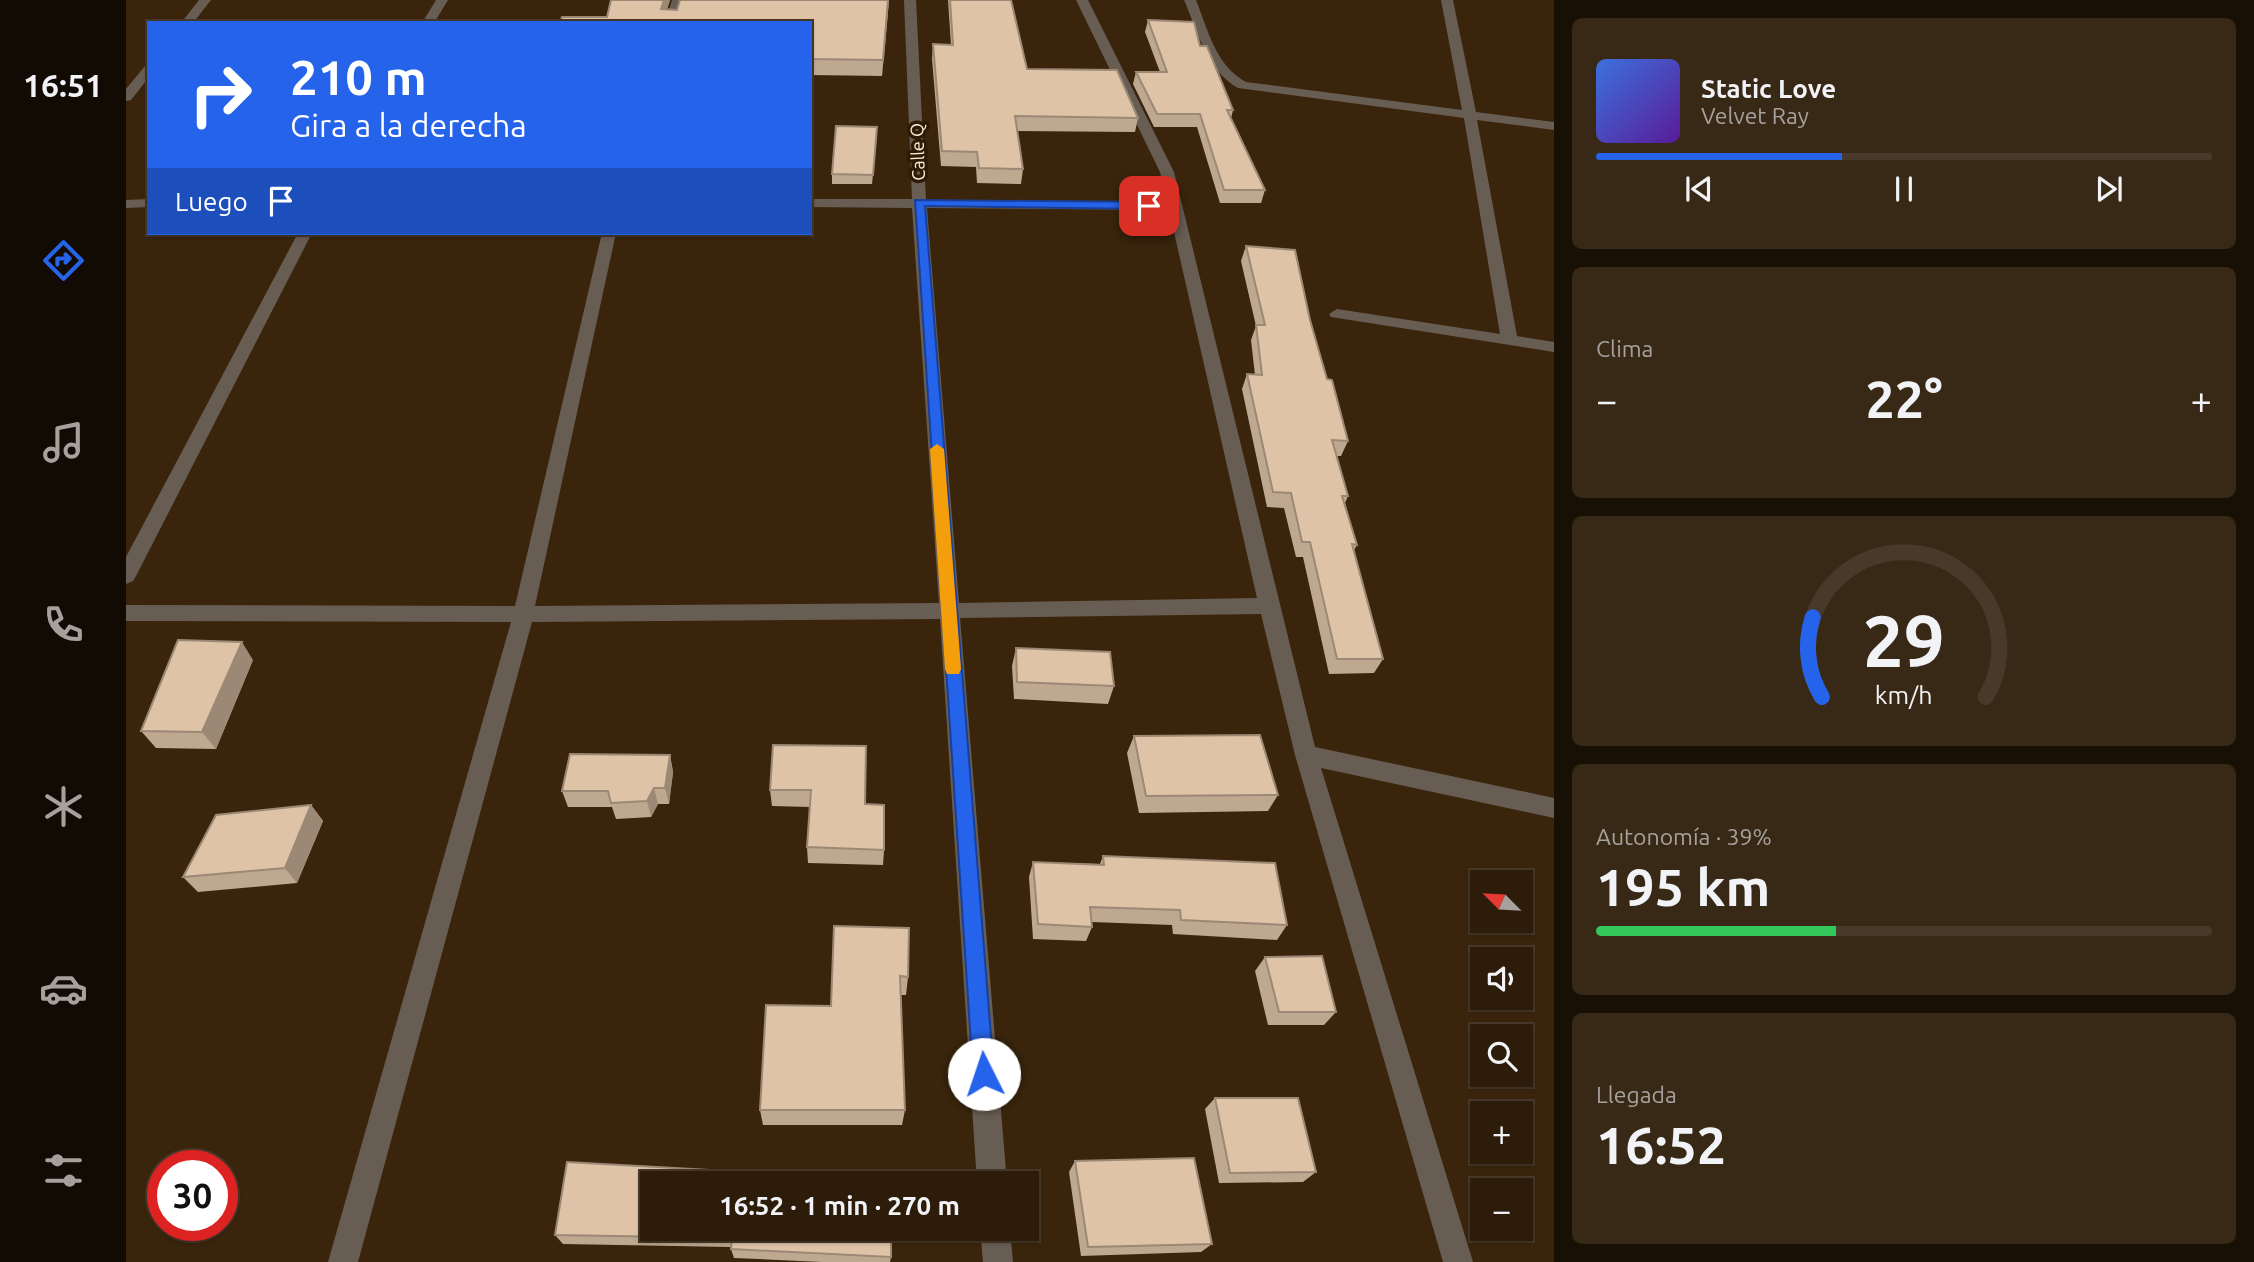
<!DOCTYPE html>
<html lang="es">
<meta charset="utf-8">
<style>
body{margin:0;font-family:Ubuntu,sans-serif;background:#382917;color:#f1f3f6;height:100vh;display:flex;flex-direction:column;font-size:26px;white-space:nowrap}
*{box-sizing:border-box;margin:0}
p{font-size:23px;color:#a6a19c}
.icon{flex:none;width:38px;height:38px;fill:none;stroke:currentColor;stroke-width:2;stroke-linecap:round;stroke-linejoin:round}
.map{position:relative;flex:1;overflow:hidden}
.panel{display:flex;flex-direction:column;gap:18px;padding:18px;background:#180f05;width:700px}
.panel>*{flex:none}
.top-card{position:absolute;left:21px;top:21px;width:665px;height:214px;border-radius:0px;box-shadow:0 2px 5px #0004,0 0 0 2px #483a2a;background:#2563eb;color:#fff;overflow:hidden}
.needle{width:46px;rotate:294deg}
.controls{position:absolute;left:1344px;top:870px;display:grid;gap:14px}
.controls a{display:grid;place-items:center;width:63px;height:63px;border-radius:0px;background:#2c1c09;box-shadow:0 2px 5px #0004,0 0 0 2px #483a2a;font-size:35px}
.speed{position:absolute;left:21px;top:1150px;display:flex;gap:14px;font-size:35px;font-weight:700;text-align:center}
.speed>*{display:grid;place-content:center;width:91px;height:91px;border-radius:50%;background:#2c1c09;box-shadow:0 2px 5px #0004,0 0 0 2px #483a2a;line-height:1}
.speed .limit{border:10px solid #d22;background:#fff;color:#111}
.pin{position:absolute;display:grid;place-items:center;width:60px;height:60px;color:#fff;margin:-30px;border-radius:14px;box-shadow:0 4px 10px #0006}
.me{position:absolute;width:77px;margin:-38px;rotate:356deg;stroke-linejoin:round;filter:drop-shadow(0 0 5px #0008)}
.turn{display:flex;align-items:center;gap:24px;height:147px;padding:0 28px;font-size:32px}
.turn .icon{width:91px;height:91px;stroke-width:2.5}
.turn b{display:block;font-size:49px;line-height:60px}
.then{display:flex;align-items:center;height:66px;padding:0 28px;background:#0003;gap:14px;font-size:26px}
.big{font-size:52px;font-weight:700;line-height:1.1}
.panel .tile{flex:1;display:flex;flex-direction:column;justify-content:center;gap:10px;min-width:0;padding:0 24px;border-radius:10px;background:#382917}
.panel .dial{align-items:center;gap:0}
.dial svg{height:182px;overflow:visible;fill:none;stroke:#483a2a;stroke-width:7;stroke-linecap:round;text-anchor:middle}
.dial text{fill:#f1f3f6;stroke:none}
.song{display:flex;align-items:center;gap:21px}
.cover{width:84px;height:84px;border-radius:10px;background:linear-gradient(135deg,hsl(220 70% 55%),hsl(270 70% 35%))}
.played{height:7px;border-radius:4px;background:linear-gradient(90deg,#2563eb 40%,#483a2a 40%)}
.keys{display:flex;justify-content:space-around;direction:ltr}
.heat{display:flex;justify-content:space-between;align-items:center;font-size:38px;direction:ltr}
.charge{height:10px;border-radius:5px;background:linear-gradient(90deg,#34c759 39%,#483a2a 0)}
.trip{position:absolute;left:514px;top:1171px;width:399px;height:70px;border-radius:0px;background:#2c1c09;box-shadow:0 2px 5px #0004,0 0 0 2px #483a2a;font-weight:700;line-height:70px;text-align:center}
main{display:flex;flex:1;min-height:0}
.dock{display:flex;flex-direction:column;width:126px;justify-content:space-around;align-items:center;background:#120b04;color:#a6a19c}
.dock .icon{width:49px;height:49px}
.dock .on{color:#2563eb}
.dock b{font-size:32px;color:#f1f3f6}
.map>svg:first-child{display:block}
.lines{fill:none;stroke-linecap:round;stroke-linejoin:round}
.minor{fill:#685d53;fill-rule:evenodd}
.wall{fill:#bfa890}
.shaded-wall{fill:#9b8875}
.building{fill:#dec3a7;stroke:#9b8875;stroke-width:2}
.route{fill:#2563eb;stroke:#184099;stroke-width:2}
.slow{fill:#f59e0b}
.labels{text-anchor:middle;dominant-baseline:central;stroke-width:7;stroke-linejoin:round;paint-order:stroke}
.street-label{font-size:18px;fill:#fceee0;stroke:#2f1b03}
</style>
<main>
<nav class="dock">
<b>16:51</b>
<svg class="icon on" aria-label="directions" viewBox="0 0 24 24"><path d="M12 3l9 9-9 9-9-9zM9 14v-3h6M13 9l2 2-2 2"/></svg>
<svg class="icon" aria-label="music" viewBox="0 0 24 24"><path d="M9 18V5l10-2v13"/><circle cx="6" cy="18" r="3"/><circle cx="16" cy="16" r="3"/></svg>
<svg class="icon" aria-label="phone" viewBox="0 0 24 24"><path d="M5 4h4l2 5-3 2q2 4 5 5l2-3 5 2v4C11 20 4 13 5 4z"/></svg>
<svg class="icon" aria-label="climate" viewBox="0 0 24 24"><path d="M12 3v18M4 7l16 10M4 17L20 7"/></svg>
<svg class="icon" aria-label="car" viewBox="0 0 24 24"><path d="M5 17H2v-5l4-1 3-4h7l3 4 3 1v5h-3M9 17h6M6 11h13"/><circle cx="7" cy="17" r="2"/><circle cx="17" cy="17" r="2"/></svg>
<svg class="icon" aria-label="filters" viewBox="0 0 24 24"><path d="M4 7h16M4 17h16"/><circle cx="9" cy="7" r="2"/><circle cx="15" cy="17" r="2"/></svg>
</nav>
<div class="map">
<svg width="1428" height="1262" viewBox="0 0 1428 1262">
<rect width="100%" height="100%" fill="#3a250c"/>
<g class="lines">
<path class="minor" d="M73,0H85L67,23H55Z
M310,0H322L308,23H296Z
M546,0H558L551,23H539Z
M778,0H790L800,200L1041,202L1034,172L950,0H962L1048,172L1189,747L1428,798V818L1195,768L1347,1262H1317L1169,755L1135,614L834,618L881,1183H851L814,619L406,622L232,1262H202L385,622L0,621V605L389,606L476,233H490L409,606L813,603L786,208L684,207V199H786ZM801,208L1043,210L1131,598L833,603Z
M1058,0H1070C1082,30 1090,66 1120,82L1336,110L1315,0H1327L1350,112L1428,122V130L1351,120L1391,336L1428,342V352L1205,317L1203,314L1211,309L1374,334L1338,118L1112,88C1080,70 1072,32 1058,0Z
M23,65V77L5,100L0,101V89L19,66Z
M23,199V207L0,208V200Z
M172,233H186L10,576L7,581L0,584V557Z
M854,1228H884L887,1262H857Z"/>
</g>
<path class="wall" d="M485,0H544L541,9L551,10L554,0H763L756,76L684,75V23L481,17Z
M822,0H885L901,69L1012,118L1009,132L891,131L897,169L895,184L851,183L850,167L815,166L806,59L807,44L825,45Z
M1022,20L1074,46L1107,110L1105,118L1139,190L1135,203H1094L1071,127H1028L1007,84L1010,72H1034L1019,32Z
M751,136L746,184H706V174Z
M1120,246L1184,320L1201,379L1222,441L1215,456H1211L1222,496L1219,503L1231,545L1228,550L1257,659L1248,673L1203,674L1177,557H1170L1158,508L1141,507L1116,389L1121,374L1129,375L1125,340L1130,326L1115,261Z
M890,648L988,686L982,704L888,699L886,666Z
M127,660L90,749L30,748L15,731Z
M1008,736L1152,795L1142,811L1013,813L1001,753Z
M647,745L739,804L758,850L757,865L682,863L681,847L684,807L646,806L644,790Z
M544,755L547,772L543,804H532L525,817L490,819L486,807H442L436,791Z
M185,805L197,821L171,883L72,892L57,877Z
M977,856L1161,925L1151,940L1047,934L1046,925L966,922V927L960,941L907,939L903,877L907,862L974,864Z
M708,926L782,977L780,995H775L779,1110L776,1125H637L634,1110L705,1006Z
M1139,957L1210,1012L1198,1025H1142L1129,971Z
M1089,1098L1190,1172L1177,1182L1093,1183L1079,1109Z
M949,1161L1086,1244L1075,1252L955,1256L943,1172Z
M441,1162L765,1257L764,1262H696L608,1258L605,1249V1247L437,1244L429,1235Z"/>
<path class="shaded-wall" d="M538,0H544L537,23L535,9Z
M762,0H763L756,76L757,60Z
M116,642L127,660L90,749L76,732Z
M544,755L547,772L543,804L539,788Z
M528,788L532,804L525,817L521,801Z
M185,805L197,821L171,883L159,868Z"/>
<path class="building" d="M485,0H538L535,9L551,10L554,0H762L757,60L684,59V23H434L436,17H481Z
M824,0H885L901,69L991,70L1012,118L889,116L897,169L853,168L851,152L816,151L807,44L827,45Z
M1022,20L1068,22L1074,46H1081L1107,110H1101L1139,190H1098L1074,114H1031L1010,72H1041Z
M710,126L751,127L747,175L706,174Z
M1120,246L1169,250L1184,320L1201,379L1206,380L1222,441L1206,440L1222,496H1216L1231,545L1226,544L1257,659H1211L1184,542H1176L1165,493L1147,492L1121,374L1136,375L1130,325H1139Z
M52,640L116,642L76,732L15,731Z
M890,648L984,652L988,686L891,682Z
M1134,735L1152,795L1020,796L1008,736Z
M647,745L740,746L739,804L758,805V850L681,847L685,790H644Z
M444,754L544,755L539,788H528L521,801L485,803L482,791H436Z
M185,805L159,868L57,877L90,815Z
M977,856L1149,863L1161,925L1055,920L1054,910L964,907L966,927L912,924L907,862L978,865Z
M708,926L783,928L782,977L774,976L779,1110H634L640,1005L705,1006Z
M1196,956L1210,1012H1153L1139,957Z
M1089,1098H1172L1190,1172L1104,1173Z
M1068,1158L1086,1244L962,1247L949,1161Z
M441,1162L764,1180V1183H527V1228H765V1257L605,1249L606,1238L429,1235Z"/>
<path class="route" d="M789,200L1023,202L1028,206L1023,209L799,206L868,1074L865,1082L858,1085L850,1082L847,1074Z"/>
<path class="slow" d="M811,444L818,449L835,669L833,674H821L819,669L804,449Z"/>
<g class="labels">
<g class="street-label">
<text transform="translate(791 152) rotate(-92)">Calle Q</text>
</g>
</g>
</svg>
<div class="controls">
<a><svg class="needle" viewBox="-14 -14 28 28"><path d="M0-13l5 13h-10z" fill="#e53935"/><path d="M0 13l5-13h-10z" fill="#a6a19c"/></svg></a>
<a><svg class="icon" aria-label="sound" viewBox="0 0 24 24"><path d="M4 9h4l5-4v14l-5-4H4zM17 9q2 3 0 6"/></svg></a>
<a><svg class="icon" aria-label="search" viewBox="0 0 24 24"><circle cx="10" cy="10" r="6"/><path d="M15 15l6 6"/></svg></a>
<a>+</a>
<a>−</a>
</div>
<div class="speed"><div class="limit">30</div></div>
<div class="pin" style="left:1023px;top:206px;background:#d93025"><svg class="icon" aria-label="arrive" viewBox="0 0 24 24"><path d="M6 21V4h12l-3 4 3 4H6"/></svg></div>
<svg class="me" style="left:858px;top:1074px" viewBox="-20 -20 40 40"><circle r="19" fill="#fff"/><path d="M0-13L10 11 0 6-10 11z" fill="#2563eb"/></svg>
<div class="trip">16:52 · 1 min · 270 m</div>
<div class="top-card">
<div class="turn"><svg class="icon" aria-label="right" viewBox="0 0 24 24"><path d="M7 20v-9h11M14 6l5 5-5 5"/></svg><div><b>210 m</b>Gira a la derecha</div></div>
<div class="then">Luego<svg class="icon" aria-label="arrive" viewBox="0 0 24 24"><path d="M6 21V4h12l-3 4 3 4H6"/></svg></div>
</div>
</div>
<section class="panel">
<div class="tile">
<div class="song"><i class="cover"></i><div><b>Static Love</b><p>Velvet Ray</p></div></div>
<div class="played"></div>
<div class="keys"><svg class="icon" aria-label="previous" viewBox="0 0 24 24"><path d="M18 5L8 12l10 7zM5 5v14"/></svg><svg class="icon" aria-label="pause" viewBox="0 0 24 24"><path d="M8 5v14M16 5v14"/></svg><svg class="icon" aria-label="next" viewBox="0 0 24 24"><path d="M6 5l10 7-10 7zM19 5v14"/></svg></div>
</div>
<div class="tile"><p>Clima</p>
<div class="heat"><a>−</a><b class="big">22°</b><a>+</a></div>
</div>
<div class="tile dial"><svg viewBox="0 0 100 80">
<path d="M14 69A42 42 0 1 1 86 69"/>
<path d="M14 69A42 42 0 0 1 10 34" stroke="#2563eb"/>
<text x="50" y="56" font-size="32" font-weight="700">29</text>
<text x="50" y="72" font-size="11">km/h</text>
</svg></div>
<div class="tile"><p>Autonomía · 39%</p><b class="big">195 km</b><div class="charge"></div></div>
<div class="tile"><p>Llegada</p><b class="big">16:52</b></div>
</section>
</main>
